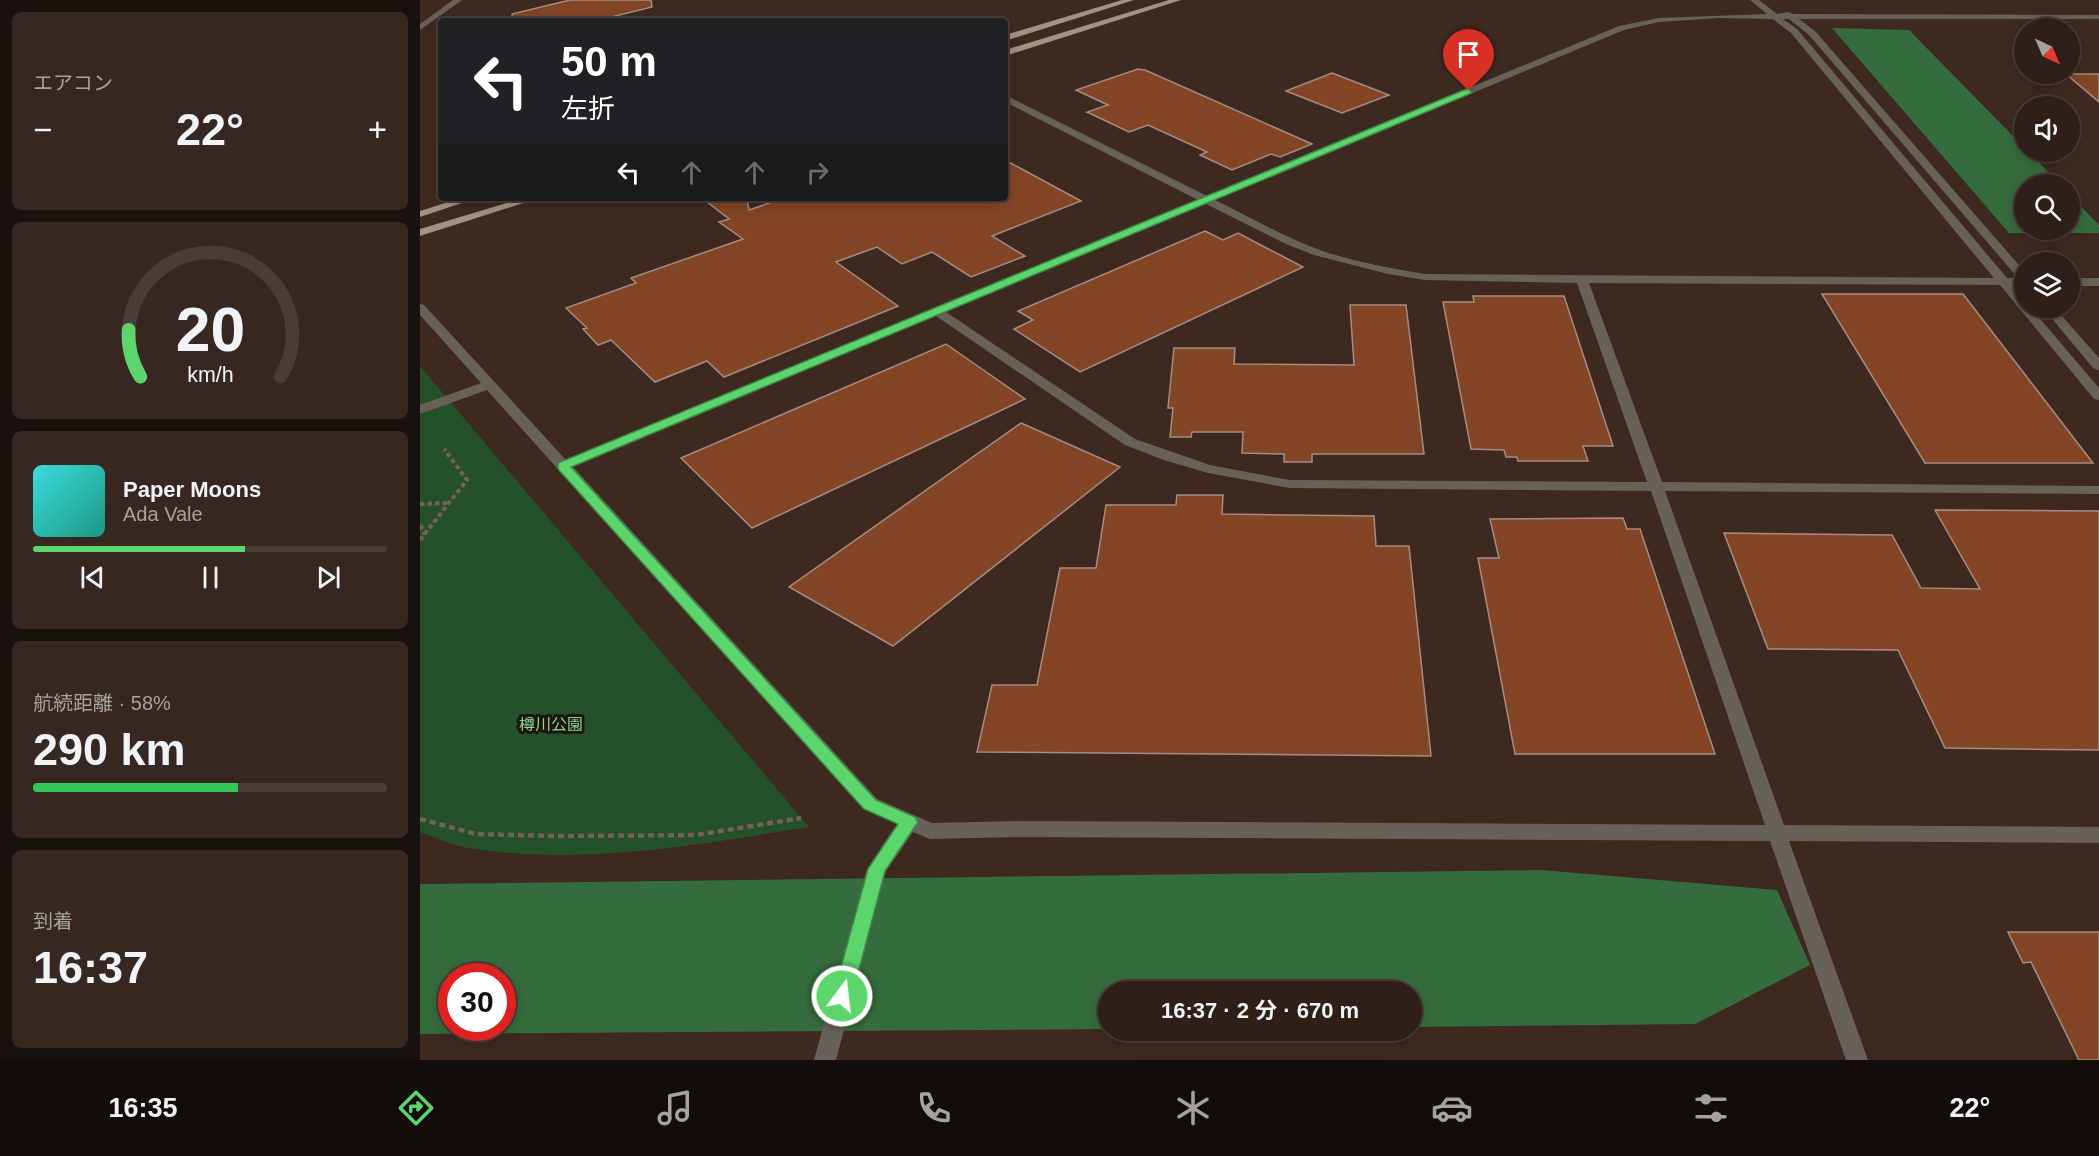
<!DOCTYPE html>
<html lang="ja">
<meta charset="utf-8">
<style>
body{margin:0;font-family:Helvetica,"Noto Sans JP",sans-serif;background:#362721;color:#f1f3f6;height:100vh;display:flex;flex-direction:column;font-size:22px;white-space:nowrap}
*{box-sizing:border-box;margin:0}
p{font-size:20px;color:#a7a2a2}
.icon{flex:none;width:33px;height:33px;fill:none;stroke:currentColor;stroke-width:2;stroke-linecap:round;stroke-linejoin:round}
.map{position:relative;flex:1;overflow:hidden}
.side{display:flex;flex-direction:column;gap:12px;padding:12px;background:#19110d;width:420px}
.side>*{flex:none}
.hud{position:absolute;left:18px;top:18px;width:570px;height:183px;border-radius:6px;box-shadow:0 3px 15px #0003,0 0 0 2px #493d37;background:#202124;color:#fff;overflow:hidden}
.needle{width:39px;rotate:136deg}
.controls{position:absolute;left:1594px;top:18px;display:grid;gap:12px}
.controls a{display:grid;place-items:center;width:66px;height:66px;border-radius:50%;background:#2e1f18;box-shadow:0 3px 15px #0003,0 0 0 2px #493d37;font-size:30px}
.speed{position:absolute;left:18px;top:963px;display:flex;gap:12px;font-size:30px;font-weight:700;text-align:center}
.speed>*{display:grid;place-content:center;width:78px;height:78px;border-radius:50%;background:#2e1f18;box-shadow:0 3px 15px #0003,0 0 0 2px #493d37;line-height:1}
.speed .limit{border:9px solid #d22;background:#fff;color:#111}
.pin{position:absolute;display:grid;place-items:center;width:51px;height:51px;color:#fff;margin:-62px -26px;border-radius:50% 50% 50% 0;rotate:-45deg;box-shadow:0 0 6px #0007}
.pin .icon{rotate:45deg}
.me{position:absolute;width:66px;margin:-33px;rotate:15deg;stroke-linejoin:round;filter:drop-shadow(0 0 4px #0008)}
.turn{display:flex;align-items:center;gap:21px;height:126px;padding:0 24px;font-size:27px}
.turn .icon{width:78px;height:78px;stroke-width:2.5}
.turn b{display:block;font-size:42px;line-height:51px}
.lanes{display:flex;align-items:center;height:57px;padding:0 24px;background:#0003;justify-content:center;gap:30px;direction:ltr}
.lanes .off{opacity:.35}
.big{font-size:45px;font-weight:700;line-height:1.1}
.side .tile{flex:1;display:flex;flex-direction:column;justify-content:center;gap:9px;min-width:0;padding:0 21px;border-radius:9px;background:#362721}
.side .dial{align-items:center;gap:0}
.dial svg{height:156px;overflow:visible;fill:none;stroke:#493d37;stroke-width:7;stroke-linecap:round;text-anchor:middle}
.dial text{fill:#f1f3f6;stroke:none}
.song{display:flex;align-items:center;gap:18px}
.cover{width:72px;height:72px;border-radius:9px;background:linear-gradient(135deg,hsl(180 70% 55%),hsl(170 70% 35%))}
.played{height:6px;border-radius:3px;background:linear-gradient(90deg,#5dd56d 60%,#493d37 60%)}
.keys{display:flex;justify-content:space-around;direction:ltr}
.heat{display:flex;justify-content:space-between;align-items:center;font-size:33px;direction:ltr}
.charge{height:9px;border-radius:4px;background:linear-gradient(90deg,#34c759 58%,#493d37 0)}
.trip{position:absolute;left:678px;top:981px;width:324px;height:60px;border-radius:30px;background:#2e1f18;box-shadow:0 3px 15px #0003,0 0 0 2px #493d37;font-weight:700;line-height:60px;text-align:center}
.tab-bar{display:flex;height:96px;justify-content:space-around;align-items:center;background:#120c0a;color:#a7a2a2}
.tab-bar .icon{width:42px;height:42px}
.tab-bar .active{color:#5dd56d}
.tab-bar b{font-size:27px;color:#f1f3f6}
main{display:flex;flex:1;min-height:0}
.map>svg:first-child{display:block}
.green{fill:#24502a}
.forest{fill:#356c3d;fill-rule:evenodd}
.building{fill:#834526;stroke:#a58d83;stroke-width:1.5}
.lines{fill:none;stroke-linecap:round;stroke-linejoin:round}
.path-far1{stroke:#736159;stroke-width:4;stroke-dasharray:4.5 3;stroke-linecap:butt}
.path{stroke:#736159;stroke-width:4.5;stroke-dasharray:6 4;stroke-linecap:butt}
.minor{fill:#686159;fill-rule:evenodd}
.major{fill:#a09383;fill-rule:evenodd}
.route{fill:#5dd56d;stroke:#3c8a47;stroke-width:1.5}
.labels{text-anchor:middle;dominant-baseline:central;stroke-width:6;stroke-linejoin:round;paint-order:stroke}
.park-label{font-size:16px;fill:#88d791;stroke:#1d1410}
</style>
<main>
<section class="side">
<div class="tile"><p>エアコン</p>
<div class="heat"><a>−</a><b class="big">22°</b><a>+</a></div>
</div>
<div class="tile dial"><svg viewBox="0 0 100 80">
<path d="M14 69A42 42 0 1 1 86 69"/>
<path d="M14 69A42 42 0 0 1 8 45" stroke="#5dd56d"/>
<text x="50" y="56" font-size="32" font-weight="700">20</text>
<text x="50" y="72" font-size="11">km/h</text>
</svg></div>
<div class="tile">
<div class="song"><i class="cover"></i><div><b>Paper Moons</b><p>Ada Vale</p></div></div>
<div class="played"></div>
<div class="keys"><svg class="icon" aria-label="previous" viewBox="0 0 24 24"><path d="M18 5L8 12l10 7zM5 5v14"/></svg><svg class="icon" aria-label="pause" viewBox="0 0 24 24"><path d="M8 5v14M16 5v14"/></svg><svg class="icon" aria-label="next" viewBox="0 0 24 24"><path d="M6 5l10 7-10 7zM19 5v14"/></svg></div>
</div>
<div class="tile"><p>航続距離 · 58%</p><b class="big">290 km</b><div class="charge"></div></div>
<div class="tile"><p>到着</p><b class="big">16:37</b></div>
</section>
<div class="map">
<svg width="1679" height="1060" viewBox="0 0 1679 1060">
<rect width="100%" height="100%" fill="#3d2920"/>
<path class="green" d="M0,366L389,827C275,845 159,867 43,847C29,844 14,837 0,832Z"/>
<path class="forest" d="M1412,28L1489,30L1640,184H1605V230H1650V195L1679,225V233H1589Z
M1121,870L1357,890L1390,965L1275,1024L992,1027V992H688V1029L0,1034V884ZM32,976H82V1028H32Z"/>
<path class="building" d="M150,0H231L232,7L175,21H93L92,14Z
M718,69L725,70L892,144L860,157L851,154L812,170L780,155L787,152L728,125L709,132L667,112L688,105L656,90Z
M912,73L969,95L922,113L866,91Z
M1646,74H1679V102Z
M585,160L661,201L572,236L605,256L551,277L512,252L482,264L457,247L416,262L478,306L304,377L287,361L235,382L191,340L178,345L163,329L167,328L146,308L216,283L211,278L323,239L299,222L309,219L282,198H327L329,210L364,198H585Z
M785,231L803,240L818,233L883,267L660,372L594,329L613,320L598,311Z
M1402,294H1543L1673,463H1505Z
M1053,296H1144L1193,446H1163L1168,461H1098L1097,457H1086L1084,450L1051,449L1023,302H1054Z
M930,305H986L1004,454H892V462H864V454L822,453L823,432H772L771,437H750L753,408H748L754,348H815L814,364L934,365Z
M526,344L605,399L332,528L261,458Z
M601,423L700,467L473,646L369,587Z
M757,495H803L802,514L954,516L956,546H989L1011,756L557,752L572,685H617L640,568H676L686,505H756Z
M1515,510L1679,511V750L1525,748L1478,650L1348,649L1304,533L1472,535L1501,588L1560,589Z
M1203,518L1207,529H1220L1295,754H1095L1058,558H1079L1070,519Z
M1588,932H1679V1060H1659L1611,962L1603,963Z"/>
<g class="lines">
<path class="path-far1" d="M0,504L28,503
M0,525L5,534
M0,540L47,480L24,449"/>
<path class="path" d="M0,819L56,834L139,836L276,835L381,818"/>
<path class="minor" d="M33,0H42L0,30V24Z
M1330,0H1339L1357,14L1368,12L1373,14L1679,15V19H1379L1395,31L1605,272V286L1593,285L1605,300V308H1611L1679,388V400L1674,399L1580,285L1169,283L1242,482L1679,486V494L1245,491L1364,825L1679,827V843L1369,841L1448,1060H1426L1350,841L598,837L510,839L493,832L466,871L416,1060H394L447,869L477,824L443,809L67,390L0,414V405L61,383L0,315V304L4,305L146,460L778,200L585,102V95L787,196L1199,26L1239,18L1347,14ZM1299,18L1353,19L1371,33L1574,278L1005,274C970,268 934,262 900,250C864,237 830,217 795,200L1204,30L1239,22ZM1363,19H1369L1389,35L1598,278H1587L1377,29ZM786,204L866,244L894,255L968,274L1005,280L1157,283L1227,482L869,480L790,465L715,439L526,312ZM516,316L705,445L744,460L788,473L869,488L1231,491L1345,825L598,821L512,823L457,799L153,467Z
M1650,278H1679V286H1650Z
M1623,308H1635L1679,358V370L1674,369Z"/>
<path class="major" d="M702,0H714L585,41V35Z
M749,0H761L585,56V50Z
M41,198H57L0,217V211Z
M103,198H119L0,236V229Z"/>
</g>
<path class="route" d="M1049,88L1052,93L151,467L456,800L495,817L498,822L465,871L432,996L429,1002L422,1005L416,1002L413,996L448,869L478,824L444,809L138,469V463Z"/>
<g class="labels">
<g class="park-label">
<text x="131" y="724">樽川公園</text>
</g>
</g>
</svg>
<div class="controls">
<a><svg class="needle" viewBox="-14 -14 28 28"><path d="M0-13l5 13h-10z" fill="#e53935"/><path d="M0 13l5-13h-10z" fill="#a7a2a2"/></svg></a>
<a><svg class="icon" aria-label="sound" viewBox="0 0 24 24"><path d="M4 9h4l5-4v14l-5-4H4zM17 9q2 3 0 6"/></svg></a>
<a><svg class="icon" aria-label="search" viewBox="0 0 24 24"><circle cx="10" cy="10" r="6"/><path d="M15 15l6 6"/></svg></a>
<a><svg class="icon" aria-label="layers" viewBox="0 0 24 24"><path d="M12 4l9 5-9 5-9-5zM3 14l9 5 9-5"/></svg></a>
</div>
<div class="speed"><div class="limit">30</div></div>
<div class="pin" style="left:1049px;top:91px;background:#d93025"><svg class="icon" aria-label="arrive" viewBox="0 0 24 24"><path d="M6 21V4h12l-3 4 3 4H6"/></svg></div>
<svg class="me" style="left:422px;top:996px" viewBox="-20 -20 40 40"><circle r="17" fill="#5dd56d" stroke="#fff" stroke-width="3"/><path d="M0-11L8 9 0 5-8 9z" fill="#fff"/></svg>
<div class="trip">16:37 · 2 分 · 670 m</div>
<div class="hud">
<div class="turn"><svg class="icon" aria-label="left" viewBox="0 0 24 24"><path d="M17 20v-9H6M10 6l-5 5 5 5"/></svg><div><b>50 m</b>左折</div></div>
<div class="lanes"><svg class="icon" aria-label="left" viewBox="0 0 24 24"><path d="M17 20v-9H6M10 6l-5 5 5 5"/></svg><svg class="icon off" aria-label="ahead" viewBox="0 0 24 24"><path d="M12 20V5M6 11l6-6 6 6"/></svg><svg class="icon off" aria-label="ahead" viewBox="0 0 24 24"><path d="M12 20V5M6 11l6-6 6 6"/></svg><svg class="icon off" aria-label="right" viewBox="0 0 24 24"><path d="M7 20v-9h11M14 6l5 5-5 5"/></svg></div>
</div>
</div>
</main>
<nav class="tab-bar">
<b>16:35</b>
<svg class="icon active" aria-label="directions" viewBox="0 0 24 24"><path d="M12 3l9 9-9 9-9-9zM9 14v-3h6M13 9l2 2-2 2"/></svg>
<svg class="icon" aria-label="music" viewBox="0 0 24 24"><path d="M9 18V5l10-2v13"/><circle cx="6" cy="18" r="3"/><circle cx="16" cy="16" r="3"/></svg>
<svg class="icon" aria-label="phone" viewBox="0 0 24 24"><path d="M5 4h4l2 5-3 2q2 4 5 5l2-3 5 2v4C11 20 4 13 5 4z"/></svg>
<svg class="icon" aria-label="climate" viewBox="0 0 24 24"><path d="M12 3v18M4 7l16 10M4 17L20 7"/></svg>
<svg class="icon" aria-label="car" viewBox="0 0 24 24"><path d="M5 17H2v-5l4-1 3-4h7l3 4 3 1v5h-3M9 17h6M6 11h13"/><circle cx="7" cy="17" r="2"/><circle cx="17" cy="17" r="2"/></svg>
<svg class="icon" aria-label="filters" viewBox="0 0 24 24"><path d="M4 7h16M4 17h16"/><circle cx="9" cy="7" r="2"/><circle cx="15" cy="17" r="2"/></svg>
<b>22°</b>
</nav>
